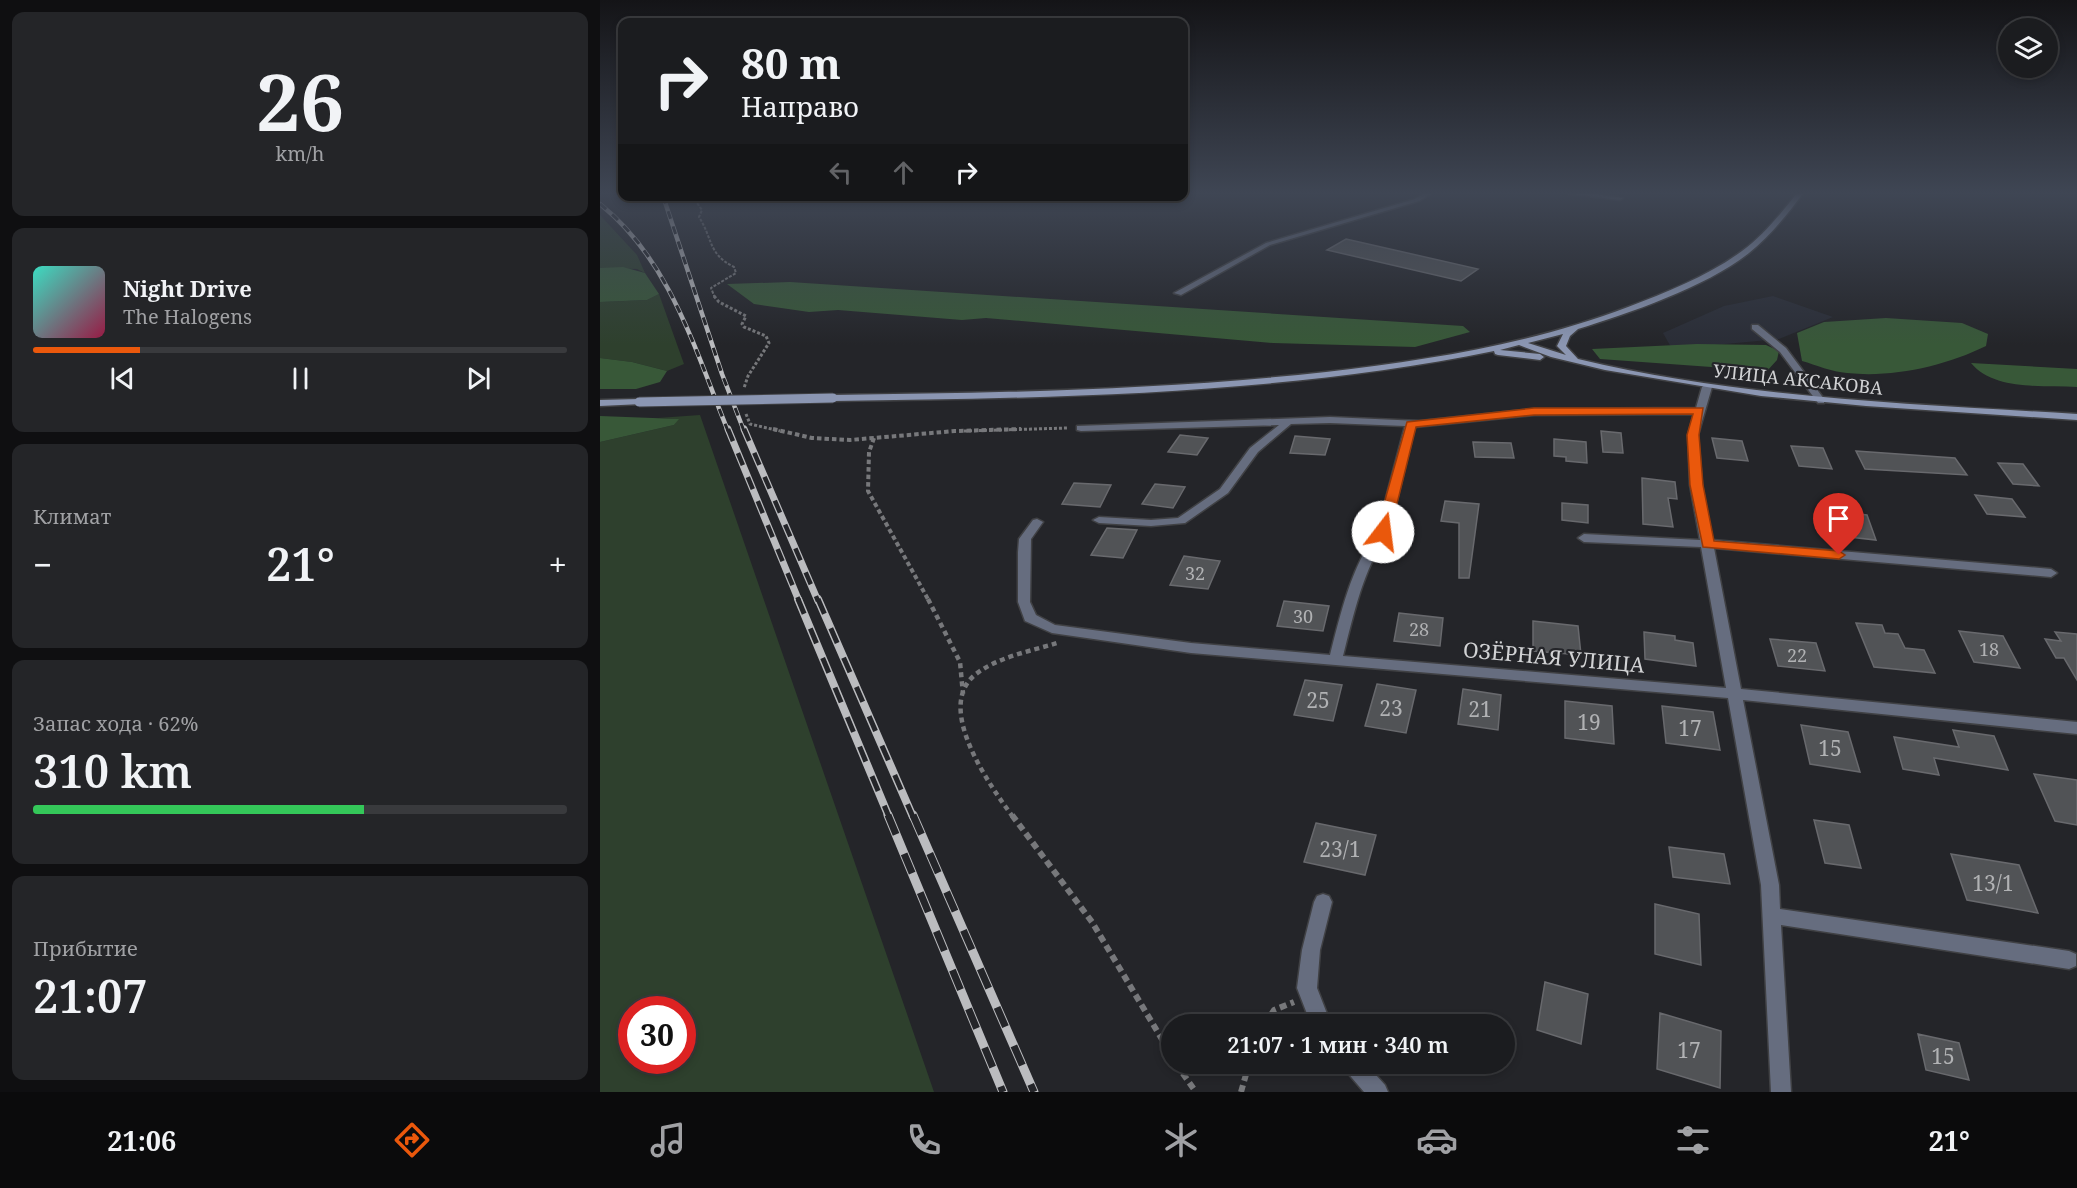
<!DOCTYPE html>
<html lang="ru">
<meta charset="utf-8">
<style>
body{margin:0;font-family:"Noto Serif",serif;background:#242528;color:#f1f3f6;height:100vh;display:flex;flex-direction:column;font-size:22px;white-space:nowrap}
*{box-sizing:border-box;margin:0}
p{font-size:20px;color:#a0a1a4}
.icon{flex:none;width:33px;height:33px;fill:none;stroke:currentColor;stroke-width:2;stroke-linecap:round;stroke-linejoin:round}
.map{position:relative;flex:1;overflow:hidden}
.side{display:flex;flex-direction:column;gap:12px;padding:12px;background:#0f0f11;width:600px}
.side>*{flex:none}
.top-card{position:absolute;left:18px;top:18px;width:570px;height:183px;border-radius:12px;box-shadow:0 3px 9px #0003,0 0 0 2px #393a3d;background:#1b1c1f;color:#f1f3f6;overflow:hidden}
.tools{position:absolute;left:1398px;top:18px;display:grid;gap:12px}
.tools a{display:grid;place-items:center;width:60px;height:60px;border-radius:50%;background:#1b1c1f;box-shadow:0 3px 9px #0003,0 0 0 2px #393a3d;font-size:30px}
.speed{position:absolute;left:18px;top:996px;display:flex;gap:12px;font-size:30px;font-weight:700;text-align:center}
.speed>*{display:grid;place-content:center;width:78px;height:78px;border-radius:50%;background:#1b1c1f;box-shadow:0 3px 9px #0003,0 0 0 2px #393a3d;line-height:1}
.speed .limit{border:9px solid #d22;background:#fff;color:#111}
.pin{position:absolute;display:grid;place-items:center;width:51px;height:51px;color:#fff;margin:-62px -26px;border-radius:50% 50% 50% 0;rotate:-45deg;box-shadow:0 0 6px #0007}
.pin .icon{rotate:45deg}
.me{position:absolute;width:66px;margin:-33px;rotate:15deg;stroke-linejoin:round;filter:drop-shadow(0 0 4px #0008)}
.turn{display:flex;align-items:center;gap:21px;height:126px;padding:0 24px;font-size:27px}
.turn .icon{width:78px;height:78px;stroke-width:2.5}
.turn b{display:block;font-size:42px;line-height:51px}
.lanes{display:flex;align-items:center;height:57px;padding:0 24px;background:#0003;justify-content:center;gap:30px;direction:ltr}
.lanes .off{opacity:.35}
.big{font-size:45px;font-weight:600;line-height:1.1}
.side .widget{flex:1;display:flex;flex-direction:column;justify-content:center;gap:9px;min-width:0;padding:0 21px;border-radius:12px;background:#242528}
.side .dial{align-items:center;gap:0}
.dial b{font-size:78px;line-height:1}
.song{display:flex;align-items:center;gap:18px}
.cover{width:72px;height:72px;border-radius:9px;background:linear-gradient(135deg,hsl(170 70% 55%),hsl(340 70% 35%))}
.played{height:6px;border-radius:3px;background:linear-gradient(90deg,#ea580c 20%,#393a3d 20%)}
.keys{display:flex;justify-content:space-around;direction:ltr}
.heat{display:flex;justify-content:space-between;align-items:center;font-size:33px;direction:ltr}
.charge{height:9px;border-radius:4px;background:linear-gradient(90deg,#34c759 62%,#393a3d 0)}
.trip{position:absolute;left:561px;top:1014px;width:354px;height:60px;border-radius:30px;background:#1b1c1f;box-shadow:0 3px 9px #0003,0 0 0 2px #393a3d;font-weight:600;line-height:60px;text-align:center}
.menu{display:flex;height:96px;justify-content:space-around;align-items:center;background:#0b0b0c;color:#a0a1a4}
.menu .icon{width:42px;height:42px}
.menu .on{color:#ea580c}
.menu b{font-size:27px;color:#f1f3f6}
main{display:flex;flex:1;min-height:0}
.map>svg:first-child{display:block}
.built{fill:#2a2d36}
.green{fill:#2e402d;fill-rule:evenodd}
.forest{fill:#385838}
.building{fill:#515356;stroke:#68696d;stroke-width:1.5}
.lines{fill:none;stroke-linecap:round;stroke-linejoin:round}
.lane-casing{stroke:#404144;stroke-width:3}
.street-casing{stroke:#404144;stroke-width:3}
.secondary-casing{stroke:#404144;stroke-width:3}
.path-far4{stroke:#77787b;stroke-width:2;stroke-dasharray:3 1.5;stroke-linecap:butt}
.path-far3{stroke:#77787b;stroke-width:3;stroke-dasharray:3 2;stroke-linecap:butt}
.path-far2{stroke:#77787b;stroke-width:4;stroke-dasharray:4.5 3;stroke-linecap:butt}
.path-far1{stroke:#77787b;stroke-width:4.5;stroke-dasharray:5 4;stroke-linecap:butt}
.path{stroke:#77787b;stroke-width:6;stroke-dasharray:7 4.5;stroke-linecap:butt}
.lane{fill:#666d7f;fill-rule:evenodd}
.street{fill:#666d7f;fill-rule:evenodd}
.secondary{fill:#8b96b2;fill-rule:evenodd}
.rail-far3-casing{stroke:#bbbcbf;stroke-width:4.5}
.rail-far2-casing{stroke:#bbbcbf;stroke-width:7}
.rail-far1-casing{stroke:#bbbcbf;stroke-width:8}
.rail-casing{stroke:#bbbcbf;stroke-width:9}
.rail-far3{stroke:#242529;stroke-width:3;stroke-dasharray:8;stroke-linecap:butt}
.rail-far2{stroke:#242529;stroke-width:4.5;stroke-dasharray:13;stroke-linecap:butt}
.rail-far1{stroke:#242529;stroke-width:5;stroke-dasharray:16;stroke-linecap:butt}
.rail{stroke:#242529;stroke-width:7;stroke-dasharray:21;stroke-linecap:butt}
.secondary-bridge-casing{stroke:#404144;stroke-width:11;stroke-linecap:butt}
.secondary-bridge{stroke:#8b96b2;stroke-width:9}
.route{fill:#ea580c;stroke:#983908;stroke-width:1.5}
.labels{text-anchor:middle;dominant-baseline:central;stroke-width:4.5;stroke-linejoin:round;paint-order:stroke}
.far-street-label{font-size:18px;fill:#d1d2d4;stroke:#242529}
.number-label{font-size:18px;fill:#b1b2b4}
.street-label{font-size:21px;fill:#d1d2d4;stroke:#242529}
.near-number-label{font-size:21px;fill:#b1b2b4}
</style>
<main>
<section class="side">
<div class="widget dial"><b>26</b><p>km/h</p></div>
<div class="widget">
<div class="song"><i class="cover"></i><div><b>Night Drive</b><p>The Halogens</p></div></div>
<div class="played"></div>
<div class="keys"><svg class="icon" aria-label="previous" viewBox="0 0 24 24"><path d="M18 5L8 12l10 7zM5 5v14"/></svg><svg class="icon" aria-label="pause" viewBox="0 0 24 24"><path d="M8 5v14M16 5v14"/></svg><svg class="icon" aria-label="next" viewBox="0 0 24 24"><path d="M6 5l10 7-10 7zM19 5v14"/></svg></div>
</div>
<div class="widget"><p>Климат</p>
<div class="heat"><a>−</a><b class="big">21°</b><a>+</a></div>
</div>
<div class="widget"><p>Запас хода · 62%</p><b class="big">310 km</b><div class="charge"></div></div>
<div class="widget"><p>Прибытие</p><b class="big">21:07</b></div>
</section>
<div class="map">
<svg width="1477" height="1092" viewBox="0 0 1477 1092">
<rect width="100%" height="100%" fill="#242529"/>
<path class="built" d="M1173,296L1233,317L1179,339L1072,349L1063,333L1124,306Z"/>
<path class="green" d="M0,215L37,255L45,273L37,269L0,268Z
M59,294L84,364L67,371L32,362L0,358V302L47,300Z
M100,415L334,1092H0V442L74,425L78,419L58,418ZM32,1010H82V1060H32Z"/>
<path class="forest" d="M23,267L45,273L59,294L47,300L0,302V268Z
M190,282L863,326L870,332L815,347L673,343L386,318L362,320L238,310L209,312L154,304L127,284Z
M1286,318L1362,323L1388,334L1386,346C1345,366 1293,378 1247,373C1232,372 1216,365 1202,361L1197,333L1224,322Z
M1097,344L1166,345L1179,351L1177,360L1167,371L1000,359L992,349Z
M0,358L32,362L67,371L60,382L36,389H0Z
M1371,363L1477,369V387C1443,385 1394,391 1371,363Z
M0,416L79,419L74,425L0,442Z"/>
<path class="building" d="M746,239L878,269L861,281L727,250Z
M1001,431L1021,433L1023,453L1003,452Z
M580,435L608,438L597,455L568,452Z
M695,436L730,439L725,455L690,453Z
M1112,438L1142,441L1148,461L1117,458Z
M954,439L986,442L987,463L966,461V457L954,456Z
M873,442L911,443L914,458L875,457Z
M1191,446L1223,448L1232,469L1199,466Z
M1256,451L1355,458L1367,475L1265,469Z
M1398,463L1423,464L1439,486L1413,484Z
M1042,478L1075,482L1077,499L1068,498L1073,527L1043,524Z
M474,483L511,485L500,507L462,504Z
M555,484L585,487L573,508L542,504Z
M1375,495L1412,499L1425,517L1387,514Z
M845,501L879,504L869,578H859V523L841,521Z
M962,503L988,505V523L962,520Z
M1223,510L1267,515L1276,540L1231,535Z
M507,528L537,530L523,558L491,555Z
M584,556L620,561L608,589L570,585Z
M684,601L729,606L723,631L677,626Z
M799,613L843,618L840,646L794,641Z
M933,621L978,626L981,655L933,651Z
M1256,623L1282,625L1285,633L1298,634L1305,648L1324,650L1335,673L1274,667Z
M1359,631L1403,636L1420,668L1374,662Z
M1044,632L1075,636V640L1093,643L1096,666L1045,659Z
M1455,632L1477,634V680L1464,658H1456L1445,639L1461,641Z
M1170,639L1216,643L1225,671L1178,666Z
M705,680L742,685L733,721L694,715Z
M777,684L816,690L806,733L765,726Z
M863,689L901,695L898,730L858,724Z
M965,701L1012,706L1014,744L965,738Z
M1062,706L1113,712L1120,750L1066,743Z
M1201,725L1248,732L1260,772L1210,764Z
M1353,730L1394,736L1408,770L1334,758L1339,775L1303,769L1294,737L1359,747Z
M1434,774L1477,780V825L1455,821Z
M1214,820L1249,825L1261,868L1225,863Z
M716,823L776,835L765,875L704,862Z
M1069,847L1124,854L1130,884L1073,877Z
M1351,854L1419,865L1438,913L1367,900Z
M1055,904L1099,914L1101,965L1055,954Z
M945,982L988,994L981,1044L937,1030Z
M1060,1013L1121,1031L1120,1088L1057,1069Z
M1318,1034L1359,1043L1369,1080L1326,1070Z"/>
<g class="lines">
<g class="lane-casing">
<path id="lane" d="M958,192H981L1023,198L1020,200Z
M1152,325H1158L1186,348L1224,399V403H1218L1180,352L1152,329Z"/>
</g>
<g class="street-casing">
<path id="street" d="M826,192H834L819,201L670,245L581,295L574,293L666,243L815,199Z
M1107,384L1112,387L1098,435L1102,485L1112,540L1451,569L1457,573L1451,577L1114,548L1141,689L1477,722V734L1143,700L1179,885L1180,909L1469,951L1476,954V966L1469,969L1181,925L1191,1092H1171L1161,885L1128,698L591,653L452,633L425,621L418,602V552L419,539L433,520L437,519L443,522L431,539L430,602L436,615L455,625L591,643L730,655C741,612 751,568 777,532L805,426L730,423L691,424L658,452L628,493L585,523L551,526L499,523L493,520L499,517L551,520L578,518L620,489L650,448L679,425L481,431L477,430V426L730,417L820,421L934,409L1096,408L1102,387ZM1094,414L1088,435L1090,485L1100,540L984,534L978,538L984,542L1101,547L1126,688L743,656C754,613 763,569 789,532L815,427L934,415Z
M723,894L729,896L732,902L720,950L717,988L731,1024H711L697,988L702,950L714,902L717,896Z
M743,1064H766L785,1085L788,1092H764L746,1071Z"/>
</g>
<g class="secondary-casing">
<path id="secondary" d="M1198,192H1204C1188,214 1170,236 1149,253C1106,287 1030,313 978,329L970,336L966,346L978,359C1141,398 1311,404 1477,414V420L1266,406L1161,396L1005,370L951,357L919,345L900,350L940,354L944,357L940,360L898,355L895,354L894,351C677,395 454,398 233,401L228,398L233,395C397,393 562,390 726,372C828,360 931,344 1028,307C1067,292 1108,276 1142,251C1164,235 1181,213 1198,192ZM963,334L957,346L966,355L928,343Z
M39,399L42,400V404L0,406V400Z"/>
</g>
<path class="path-far4" d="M92,196L102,210L99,217C113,239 108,254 134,267L136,273L111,288L115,298"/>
<path class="path-far3" d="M114,296L119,302L146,316L142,324L144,327L166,336L169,343L148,376L144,388
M146,414L150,424L180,431
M364,431L468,428"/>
<path class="path-far2" d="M173,429L212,438L250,440L355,431L421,429
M274,438L269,452L268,491L329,601"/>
<path class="path-far1" d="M328,599L360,662L363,694
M413,817C391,787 333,707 376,674C398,657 431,651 457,643"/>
<path class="path" d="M412,815L492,922L572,1056
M665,1024L674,1010L694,1002
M576,1064L596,1092
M641,1092L649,1064"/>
<use href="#lane" class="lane"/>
<use href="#street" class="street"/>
<use href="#secondary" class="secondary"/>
<g class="rail-far3-casing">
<path id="rail-far3" d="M63,196L122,374L144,431
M0,204C70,260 95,350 128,431"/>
</g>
<g class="rail-far2-casing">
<path id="rail-far2" d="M128,429L199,601
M144,429L218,601"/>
</g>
<g class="rail-far1-casing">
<path id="rail-far1" d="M198,599L289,817
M218,599L313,817"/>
</g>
<g class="rail-casing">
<path id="rail" d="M288,815L403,1092
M313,815L434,1092"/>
</g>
<use href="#rail-far3" class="rail-far3"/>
<use href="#rail-far2" class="rail-far2"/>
<use href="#rail-far1" class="rail-far1"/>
<use href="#rail" class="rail"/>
<g class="secondary-bridge-casing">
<path id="secondary-bridge" d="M39,402L233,398"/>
</g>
<use href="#secondary-bridge" class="secondary-bridge"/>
</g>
<linearGradient id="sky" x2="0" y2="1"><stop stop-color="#141417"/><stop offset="0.56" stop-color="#3f4654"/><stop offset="1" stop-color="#3f4654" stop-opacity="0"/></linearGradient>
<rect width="1477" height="345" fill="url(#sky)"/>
<path class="route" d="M934,408H1103L1099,435L1103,485L1114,541L1239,551L1245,555L1239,559L1103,547L1090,485L1087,435L1093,414L934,415L816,427L790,532L783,536L778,534L776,532L807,422Z"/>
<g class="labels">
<g class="far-street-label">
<text transform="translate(1198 379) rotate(6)">УЛИЦА АКСАКОВА</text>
</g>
<g class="number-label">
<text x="595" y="573">32</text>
<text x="703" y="616">30</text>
<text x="819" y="629">28</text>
<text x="1389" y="649">18</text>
<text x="1197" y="655">22</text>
</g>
<g class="street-label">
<text transform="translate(954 657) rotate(5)">ОЗЁРНАЯ УЛИЦА</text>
</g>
<g class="near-number-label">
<text x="718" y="700">25</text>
<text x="791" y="708">23</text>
<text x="880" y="709">21</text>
<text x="989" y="722">19</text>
<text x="1090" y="728">17</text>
<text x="1230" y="748">15</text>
<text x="740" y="849">23/1</text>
<text x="1393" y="883">13/1</text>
<text x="1089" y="1050">17</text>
<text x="1343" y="1056">15</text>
</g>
</g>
</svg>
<div class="tools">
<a><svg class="icon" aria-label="layers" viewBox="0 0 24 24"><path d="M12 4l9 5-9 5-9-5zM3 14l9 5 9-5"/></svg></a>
</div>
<div class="speed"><div class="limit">30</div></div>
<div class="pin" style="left:1239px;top:555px;background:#d93025"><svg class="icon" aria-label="arrive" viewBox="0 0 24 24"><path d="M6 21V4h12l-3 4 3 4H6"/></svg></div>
<svg class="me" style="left:783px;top:532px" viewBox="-20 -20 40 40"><circle r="19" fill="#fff"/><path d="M0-13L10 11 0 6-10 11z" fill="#ea580c"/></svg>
<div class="trip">21:07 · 1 мин · 340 m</div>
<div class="top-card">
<div class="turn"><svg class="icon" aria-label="right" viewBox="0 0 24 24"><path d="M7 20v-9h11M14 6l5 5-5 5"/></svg><div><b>80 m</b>Направо</div></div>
<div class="lanes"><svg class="icon off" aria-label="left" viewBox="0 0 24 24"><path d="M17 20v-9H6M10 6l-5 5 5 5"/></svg><svg class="icon off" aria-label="ahead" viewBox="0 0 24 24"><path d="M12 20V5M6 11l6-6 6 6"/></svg><svg class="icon" aria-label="right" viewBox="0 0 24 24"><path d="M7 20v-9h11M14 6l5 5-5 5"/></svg></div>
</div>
</div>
</main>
<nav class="menu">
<b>21:06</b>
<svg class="icon on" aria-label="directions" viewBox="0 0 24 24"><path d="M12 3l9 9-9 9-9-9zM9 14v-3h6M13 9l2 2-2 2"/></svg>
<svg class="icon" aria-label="music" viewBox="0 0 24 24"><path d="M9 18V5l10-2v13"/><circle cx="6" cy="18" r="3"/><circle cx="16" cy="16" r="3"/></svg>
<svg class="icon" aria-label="phone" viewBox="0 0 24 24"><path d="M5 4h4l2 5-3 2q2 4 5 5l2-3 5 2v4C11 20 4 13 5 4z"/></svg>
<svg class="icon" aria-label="climate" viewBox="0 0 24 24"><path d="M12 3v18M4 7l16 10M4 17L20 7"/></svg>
<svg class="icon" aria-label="car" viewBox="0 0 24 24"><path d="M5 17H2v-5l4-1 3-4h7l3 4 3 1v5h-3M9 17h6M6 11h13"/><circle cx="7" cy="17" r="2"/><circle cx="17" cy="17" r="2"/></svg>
<svg class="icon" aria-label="filters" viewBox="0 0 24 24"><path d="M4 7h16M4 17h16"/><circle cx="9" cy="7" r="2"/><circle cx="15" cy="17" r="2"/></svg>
<b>21°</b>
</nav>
